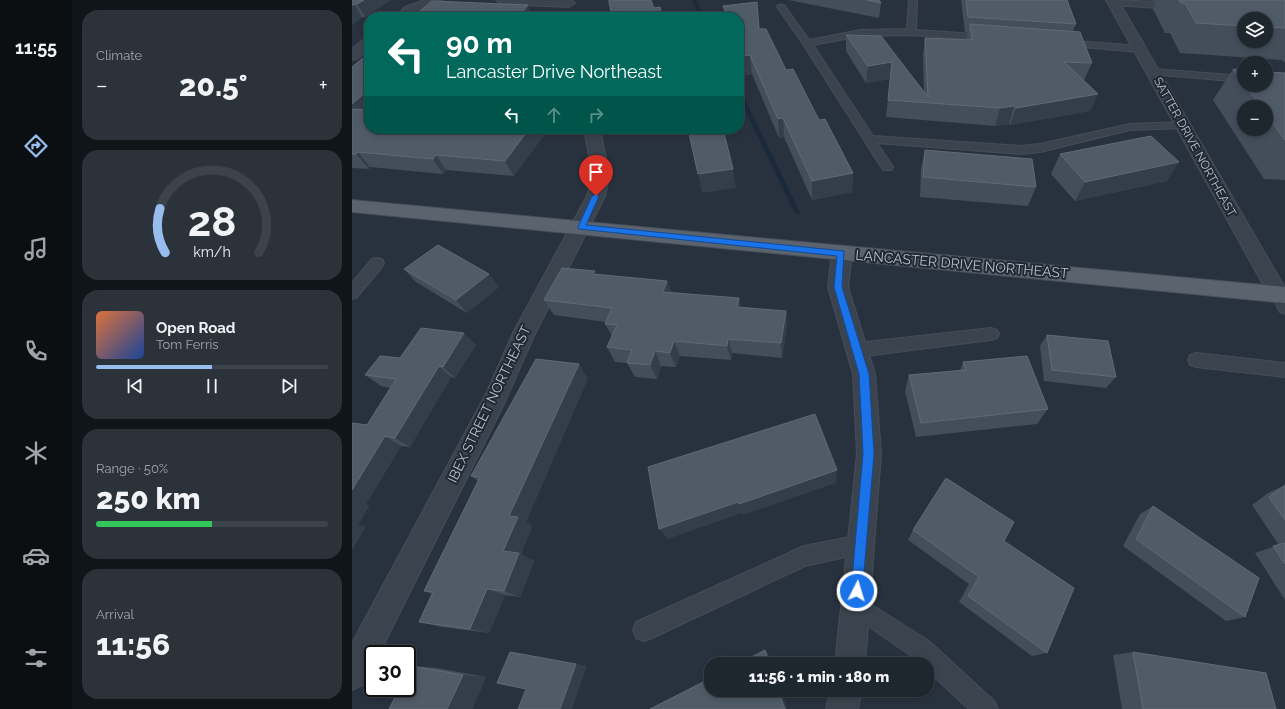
<!DOCTYPE html>
<meta charset="utf-8">
<style>
body{margin:0;font-family:Raleway,sans-serif;background:#2b323a;color:#f1f3f6;height:100vh;display:flex;flex-direction:column;font-size:15px;white-space:nowrap}
*{box-sizing:border-box;margin:0}
p{font-size:13px;color:#a1a5aa}
.icon{flex:none;width:22px;height:22px;fill:none;stroke:currentColor;stroke-width:2;stroke-linecap:round;stroke-linejoin:round}
.map{position:relative;flex:1;overflow:hidden}
.details{display:flex;flex-direction:column;gap:10px;padding:10px;background:#101519;width:280px}
.details>*{flex:none}
.banner{position:absolute;left:12px;top:12px;width:380px;height:122px;border-radius:16px;box-shadow:0 2px 6px #0003,0 0 0 1px #3c434a;background:#00695c;color:#fff;overflow:hidden}
.controls{position:absolute;left:885px;top:12px;display:grid;gap:8px}
.controls a{display:grid;place-items:center;width:36px;height:36px;border-radius:50%;background:#1e262e;box-shadow:0 2px 6px #0003,0 0 0 1px #3c434a;font-size:20px}
.speed{position:absolute;left:12px;top:645px;display:flex;gap:8px;font-size:20px;font-weight:700;text-align:center}
.speed>*{display:grid;place-content:center;width:52px;height:52px;border-radius:50%;background:#1e262e;box-shadow:0 2px 6px #0003,0 0 0 1px #3c434a;line-height:1}
.speed .limit{border:2px solid #111;border-radius:6px;background:#fff;color:#111}
.pin{position:absolute;display:grid;place-items:center;width:34px;height:34px;color:#fff;margin:-41px -17px;border-radius:50% 50% 50% 0;rotate:-45deg;box-shadow:0 0 4px #0007}
.pin .icon{rotate:45deg}
.me{position:absolute;width:44px;margin:-22px;rotate:5deg;stroke-linejoin:round;filter:drop-shadow(0 0 3px #0008)}
.turn{display:flex;align-items:center;gap:14px;height:84px;padding:0 16px;font-size:18px}
.turn .icon{width:52px;height:52px;stroke-width:2.5}
.turn b{display:block;font-size:28px;line-height:34px}
.lanes{display:flex;align-items:center;height:38px;padding:0 16px;background:#0003;justify-content:center;gap:20px;direction:ltr}
.lanes .off{opacity:.35}
.big{font-size:30px;font-weight:800;line-height:1.1}
.details .widget{flex:1;display:flex;flex-direction:column;justify-content:center;gap:6px;min-width:0;padding:0 14px;border-radius:16px;background:#2b323a}
.details .dial{align-items:center;gap:0}
.dial svg{height:104px;overflow:visible;fill:none;stroke:#3c434a;stroke-width:7;stroke-linecap:round;text-anchor:middle}
.dial text{fill:#f1f3f6;stroke:none}
.song{display:flex;align-items:center;gap:12px}
.cover{width:48px;height:48px;border-radius:6px;background:linear-gradient(135deg,hsl(20 70% 55%),hsl(220 70% 35%))}
.played{height:4px;border-radius:2px;background:linear-gradient(90deg,#97bdee 50%,#3c434a 50%)}
.keys{display:flex;justify-content:space-around;direction:ltr}
.heat{display:flex;justify-content:space-between;align-items:center;font-size:22px;direction:ltr}
.charge{height:6px;border-radius:3px;background:linear-gradient(90deg,#34c759 50%,#3c434a 0)}
.trip{position:absolute;left:352px;top:657px;width:230px;height:40px;border-radius:16px;background:#1e262e;box-shadow:0 2px 6px #0003,0 0 0 1px #3c434a;font-weight:800;line-height:40px;text-align:center}
main{display:flex;flex:1;min-height:0}
.tab-bar{display:flex;flex-direction:column;width:72px;justify-content:space-around;align-items:center;background:#0c0f12;color:#a1a5aa}
.tab-bar .icon{width:28px;height:28px}
.tab-bar .active{color:#97bdee}
.tab-bar b{font-size:18px;color:#f1f3f6}
.map>svg:first-child{display:block}
.lines{fill:none;stroke-linecap:round;stroke-linejoin:round}
.stream{fill:#1b2a3b;fill-rule:evenodd}
.service-casing{stroke:#454d57;stroke-width:2}
.minor-casing{stroke:#454d57;stroke-width:2}
.tertiary-casing{stroke:#454d57;stroke-width:2}
.primary-casing{stroke:#454d57;stroke-width:2}
.service{fill:#3b444e;fill-rule:evenodd}
.minor{fill:#3b444e;fill-rule:evenodd}
.tertiary{fill:#3b444e;fill-rule:evenodd}
.primary{fill:#5a636e;fill-rule:evenodd}
.wall{fill:#434e5b;fill-rule:evenodd}
.shaded-wall{fill:#333e4b}
.building{fill:#4f5b67;stroke:#606a76}
.route{fill:#1a73e8;stroke:#114b97}
.labels{text-anchor:middle;dominant-baseline:central;stroke-width:4;stroke-linejoin:round;paint-order:stroke}
.far-street-label{font-size:12px;fill:#b8bfc8;stroke:#202933}
.street-label{font-size:14px;fill:#b8bfc8;stroke:#202933}
</style>
<main>
<nav class="tab-bar">
<b>11:55</b>
<svg class="icon active" aria-label="directions" viewBox="0 0 24 24"><path d="M12 3l9 9-9 9-9-9zM9 14v-3h6M13 9l2 2-2 2"/></svg>
<svg class="icon" aria-label="music" viewBox="0 0 24 24"><path d="M9 18V5l10-2v13"/><circle cx="6" cy="18" r="3"/><circle cx="16" cy="16" r="3"/></svg>
<svg class="icon" aria-label="phone" viewBox="0 0 24 24"><path d="M5 4h4l2 5-3 2q2 4 5 5l2-3 5 2v4C11 20 4 13 5 4z"/></svg>
<svg class="icon" aria-label="climate" viewBox="0 0 24 24"><path d="M12 3v18M4 7l16 10M4 17L20 7"/></svg>
<svg class="icon" aria-label="car" viewBox="0 0 24 24"><path d="M5 17H2v-5l4-1 3-4h7l3 4 3 1v5h-3M9 17h6M6 11h13"/><circle cx="7" cy="17" r="2"/><circle cx="17" cy="17" r="2"/></svg>
<svg class="icon" aria-label="filters" viewBox="0 0 24 24"><path d="M4 7h16M4 17h16"/><circle cx="9" cy="7" r="2"/><circle cx="15" cy="17" r="2"/></svg>
</nav>
<section class="details">
<div class="widget"><p>Climate</p>
<div class="heat"><a>−</a><b class="big">20.5°</b><a>+</a></div>
</div>
<div class="widget dial"><svg viewBox="0 0 100 80">
<path d="M14 69A42 42 0 1 1 86 69"/>
<path d="M14 69A42 42 0 0 1 10 35" stroke="#97bdee"/>
<text x="50" y="56" font-size="32" font-weight="700">28</text>
<text x="50" y="72" font-size="11">km/h</text>
</svg></div>
<div class="widget">
<div class="song"><i class="cover"></i><div><b>Open Road</b><p>Tom Ferris</p></div></div>
<div class="played"></div>
<div class="keys"><svg class="icon" aria-label="previous" viewBox="0 0 24 24"><path d="M18 5L8 12l10 7zM5 5v14"/></svg><svg class="icon" aria-label="pause" viewBox="0 0 24 24"><path d="M8 5v14M16 5v14"/></svg><svg class="icon" aria-label="next" viewBox="0 0 24 24"><path d="M6 5l10 7-10 7zM19 5v14"/></svg></div>
</div>
<div class="widget"><p>Range · 50%</p><b class="big">250 km</b><div class="charge"></div></div>
<div class="widget"><p>Arrival</p><b class="big">11:56</b></div>
</section>
<div class="map">
<svg width="933" height="709" viewBox="0 0 933 709">
<rect width="100%" height="100%" fill="#28323e"/>
<g class="lines">
<path class="stream" d="M340,0H344L352,17H348Z
M387,91L390,93L448,212L447,214H445L442,212L387,98Z"/>
<g class="service-casing">
<path id="service" d="M557,0H565L564,30L637,35L642,38L637,41L559,35L509,36L461,45L521,136L668,146L688,144L778,124L831,122L837,125L831,128L778,130L688,152L668,154L525,143L541,167L539,170H531L451,44L425,7L426,5H432L457,40L509,30L555,29Z
M761,0L824,3L828,6L824,9L758,5L757,3Z
M710,40L788,46L793,49L788,52L707,45V41Z
M802,69L892,76V82L798,74L797,72Z
M25,258L30,259L32,263L30,267L5,297L0,299V283L20,259Z
M926,288L931,290L933,293V314L928,312L919,294L921,290Z
M639,328L645,330L647,334L645,338L639,340L505,357L499,355L497,350L499,345L505,343Z
M844,353L933,363V377L844,367L838,365L836,360L838,355Z
M509,535L516,538L519,545L516,552L453,566L300,638L292,641L284,638L281,630L284,622L452,546Z
M504,595L577,641L642,701L646,709H617L575,670V664H569L561,657L497,613L493,606L497,599Z"/>
</g>
<g class="minor-casing">
<path id="minor" d="M73,0H90L88,3L61,13L56,17H43L53,7Z
M144,0H219L223,3L217,7L150,4Z
M17,38V49L5,59L0,60V49L12,39Z
M232,129H248L257,175L253,196L180,340L152,404L27,654H21V665L11,685L0,690V643L135,392L161,333L235,196L241,175Z
M490,246L497,248L500,253L496,287L523,374L529,454L513,664H483L505,454L501,374L476,287L480,253L483,248Z
M478,690H510L506,709H474Z"/>
</g>
<g class="tertiary-casing">
<path id="tertiary" d="M754,0H766L933,288V300L926,302L919,299Z"/>
</g>
<g class="primary-casing">
<path id="primary" d="M0,200L933,287V303L0,212Z"/>
</g>
<use href="#service" class="service"/>
<use href="#minor" class="minor"/>
<use href="#tertiary" class="tertiary"/>
<use href="#primary" class="primary"/>
</g>
<path class="wall" d="M0,0H39L13,17H10L0,25Z
M436,0H527L529,3L527,18Z
M609,0H715L724,24L721,31L740,63L732,80L746,94L738,111L658,125L657,124L643,126L534,117L538,79L514,83L494,51V35L572,92L571,55L573,38L614,40L616,32H613Z
M796,0H933V63L930,60L828,53L818,33H813L801,9L804,1ZM892,19H914V41H892Z
M405,2L407,29L434,70L467,120L501,173L500,192L460,200L432,137L427,138L400,74L393,75L387,59V17H373L371,6Z
M0,67L17,129H194L195,131L162,176L94,170L91,174L18,167L17,169L0,168Z
M881,69L892,70V85H914L933,73V180L912,179L861,100ZM892,107H914V129H892Z
M573,150L684,187L676,206L568,197L569,169Z
M708,154L815,181L723,201L699,174Z
M52,269L147,287L115,313L64,282Z
M244,274L315,281L320,293L387,298L389,308L434,311L435,326L430,358L380,353L379,360L328,356L324,367L309,366L305,379L283,377L275,363L263,362L255,347L260,336L253,324L254,322L202,315L192,300Z
M695,335L764,377L754,388L692,381L688,346Z
M124,345L103,378L99,377L58,447L49,446L14,504L17,506L6,525L13,527L0,550V423L15,425L39,388L29,386L13,375L48,358Z
M611,362L696,409L685,424L564,437L553,391L557,375L608,370Z
M236,378L174,522L180,526L169,554L182,561L168,597L153,595L137,633L89,627L67,622L80,594L72,591L126,481L119,476Z
M933,485V600L903,553L927,545L900,505L916,493Z
M801,506L893,617L874,621L771,546L788,514Z
M561,530L652,541L695,653L680,656L607,602L617,584L556,540Z
M781,652L924,709H770L761,655Z
M59,666L85,668L134,677L120,709H37Z"/>
<path class="shaded-wall" d="M12,0H39L13,17L5,4Z
M255,0H257L261,14H259Z
M405,2L407,20L408,47L407,29Z
M2,4L10,17L0,25V6Z
M176,5L181,17H166Z
M398,55L400,74L393,75L391,56Z
M540,62L538,79L514,83L516,66Z
M17,89V114L0,115V104Z
M746,94L738,111L658,125L664,108Z
M662,106L657,124L643,126L648,108Z
M431,118L432,137L427,138L426,119Z
M177,129H194L195,131L162,176L153,161Z
M6,152L18,167L17,169L4,154Z
M84,155L94,170L91,174L81,159Z
M827,162L815,181L723,201L733,182Z
M381,169L384,188L350,193L346,174Z
M501,173L500,192L460,200V181Z
M137,274L147,287L115,313L104,300Z
M315,281L321,296L311,292Z
M387,298L390,313L385,307Z
M434,311L435,326L430,358L429,343Z
M112,333L124,345L103,378L91,367Z
M376,339L380,353L379,360L375,346Z
M322,341L328,356L324,367L318,353Z
M303,351L309,366L305,379L298,365Z
M227,364L236,378L174,522L180,526L169,554L182,561L168,597L152,591L151,551L157,516Z
M87,366L99,377L58,447L43,438Z
M33,436L49,446L14,504L17,506L6,525L13,527L0,550V490Z
M485,470L484,483L391,515L390,513L316,539L307,529L386,502Z
M135,589L153,595L137,633L118,629Z
M413,650L416,654L420,664H418Z
M224,664L235,666L220,709H208Z
M111,675L134,677L120,709H95Z
M426,690H429L435,709H433Z"/>
<path class="building" d="M0,0H12L5,4H2L0,6Z
M257,0H299L302,8L308,7L310,17H260Z
M515,0H527L529,3Z
M614,0H715L724,24L616,17Z
M827,0H933V28L914,27V19H892V26L844,23L833,3H829Z
M80,1L176,5L166,17H61Z
M405,2L407,29H414L434,70L441,69L467,120L473,119L501,173L460,181L431,118L426,119L398,55L391,56L387,46V17H376L371,6Z
M618,24L728,32L740,63L712,62L746,94L664,108L662,106L648,108L536,100L540,62L516,66L494,35L529,36L576,97L573,38L620,40Z
M17,53V89L0,104V67Z
M881,69L892,70V84Z
M914,72L933,73V140L914,114V107H909L893,85H914Z
M0,109L17,110V129H177L153,161L84,155L81,159L6,152L4,154H0Z
M336,129H371L381,169L346,174Z
M799,136L827,162L733,182L708,154Z
M573,150L680,159L684,187L571,177Z
M86,245L137,274L104,300L52,269Z
M210,268L243,271L241,274L315,281L311,292L387,298L385,307L434,311L429,343L376,339L375,346L322,341L318,353L303,351L298,365L275,363L280,350L255,347L265,325L253,324L260,308L192,300Z
M69,328L112,333L91,367L87,366L43,438L33,436L0,490V423L15,425L44,379L13,375L28,356L48,358Z
M695,335L756,341L764,377L700,370Z
M675,356L696,409L569,423L557,375L614,370L611,362Z
M184,359L227,364L157,516L166,517L151,551L167,553L152,591L135,589L118,629L67,622L81,592L72,591L128,477L119,476Z
M463,414L485,470L387,504L386,502L307,529L296,467Z
M594,478L662,522L652,541L722,588L695,653L616,596L627,577L561,530Z
M933,485V520L917,497Z
M801,506L907,578L893,617L784,539Z
M933,543V564L921,546Z
M413,650L418,664H386Z
M158,652L224,664L208,709H166L174,689L145,683Z
M781,652L914,673L924,709H791Z
M59,666L111,675L95,709H37L48,688H55V673Z
M359,678V690H426L433,709H298Z"/>
<path class="route" d="M244,194L247,196L234,225L492,251L490,287L517,374L522,454L510,595L505,597L501,595L499,591L511,454L510,432L507,374L482,287L485,256L227,229L226,227L240,196Z"/>
<g class="labels">
<g class="far-street-label">
<text transform="translate(843 147) rotate(61)">SATTER DRIVE NORTHEAST</text>
</g>
<g class="street-label">
<text transform="translate(610 264) rotate(5)">LANCASTER DRIVE NORTHEAST</text>
<text transform="translate(137 404) rotate(-64)">IBEX STREET NORTHEAST</text>
</g>
</g>
</svg>
<div class="controls">
<a><svg class="icon" aria-label="layers" viewBox="0 0 24 24"><path d="M12 4l9 5-9 5-9-5zM3 14l9 5 9-5"/></svg></a>
<a>+</a>
<a>−</a>
</div>
<div class="speed"><div class="limit">30</div></div>
<div class="pin" style="left:244px;top:196px;background:#d93025"><svg class="icon" aria-label="arrive" viewBox="0 0 24 24"><path d="M6 21V4h12l-3 4 3 4H6"/></svg></div>
<svg class="me" style="left:505px;top:591px" viewBox="-20 -20 40 40"><circle r="17" fill="#1a73e8" stroke="#fff" stroke-width="3"/><path d="M0-11L8 9 0 5-8 9z" fill="#fff"/></svg>
<div class="trip">11:56 · 1 min · 180 m</div>
<div class="banner">
<div class="turn"><svg class="icon" aria-label="left" viewBox="0 0 24 24"><path d="M17 20v-9H6M10 6l-5 5 5 5"/></svg><div><b>90 m</b>Lancaster Drive Northeast</div></div>
<div class="lanes"><svg class="icon" aria-label="left" viewBox="0 0 24 24"><path d="M17 20v-9H6M10 6l-5 5 5 5"/></svg><svg class="icon off" aria-label="ahead" viewBox="0 0 24 24"><path d="M12 20V5M6 11l6-6 6 6"/></svg><svg class="icon off" aria-label="right" viewBox="0 0 24 24"><path d="M7 20v-9h11M14 6l5 5-5 5"/></svg></div>
</div>
</div>
</main>
